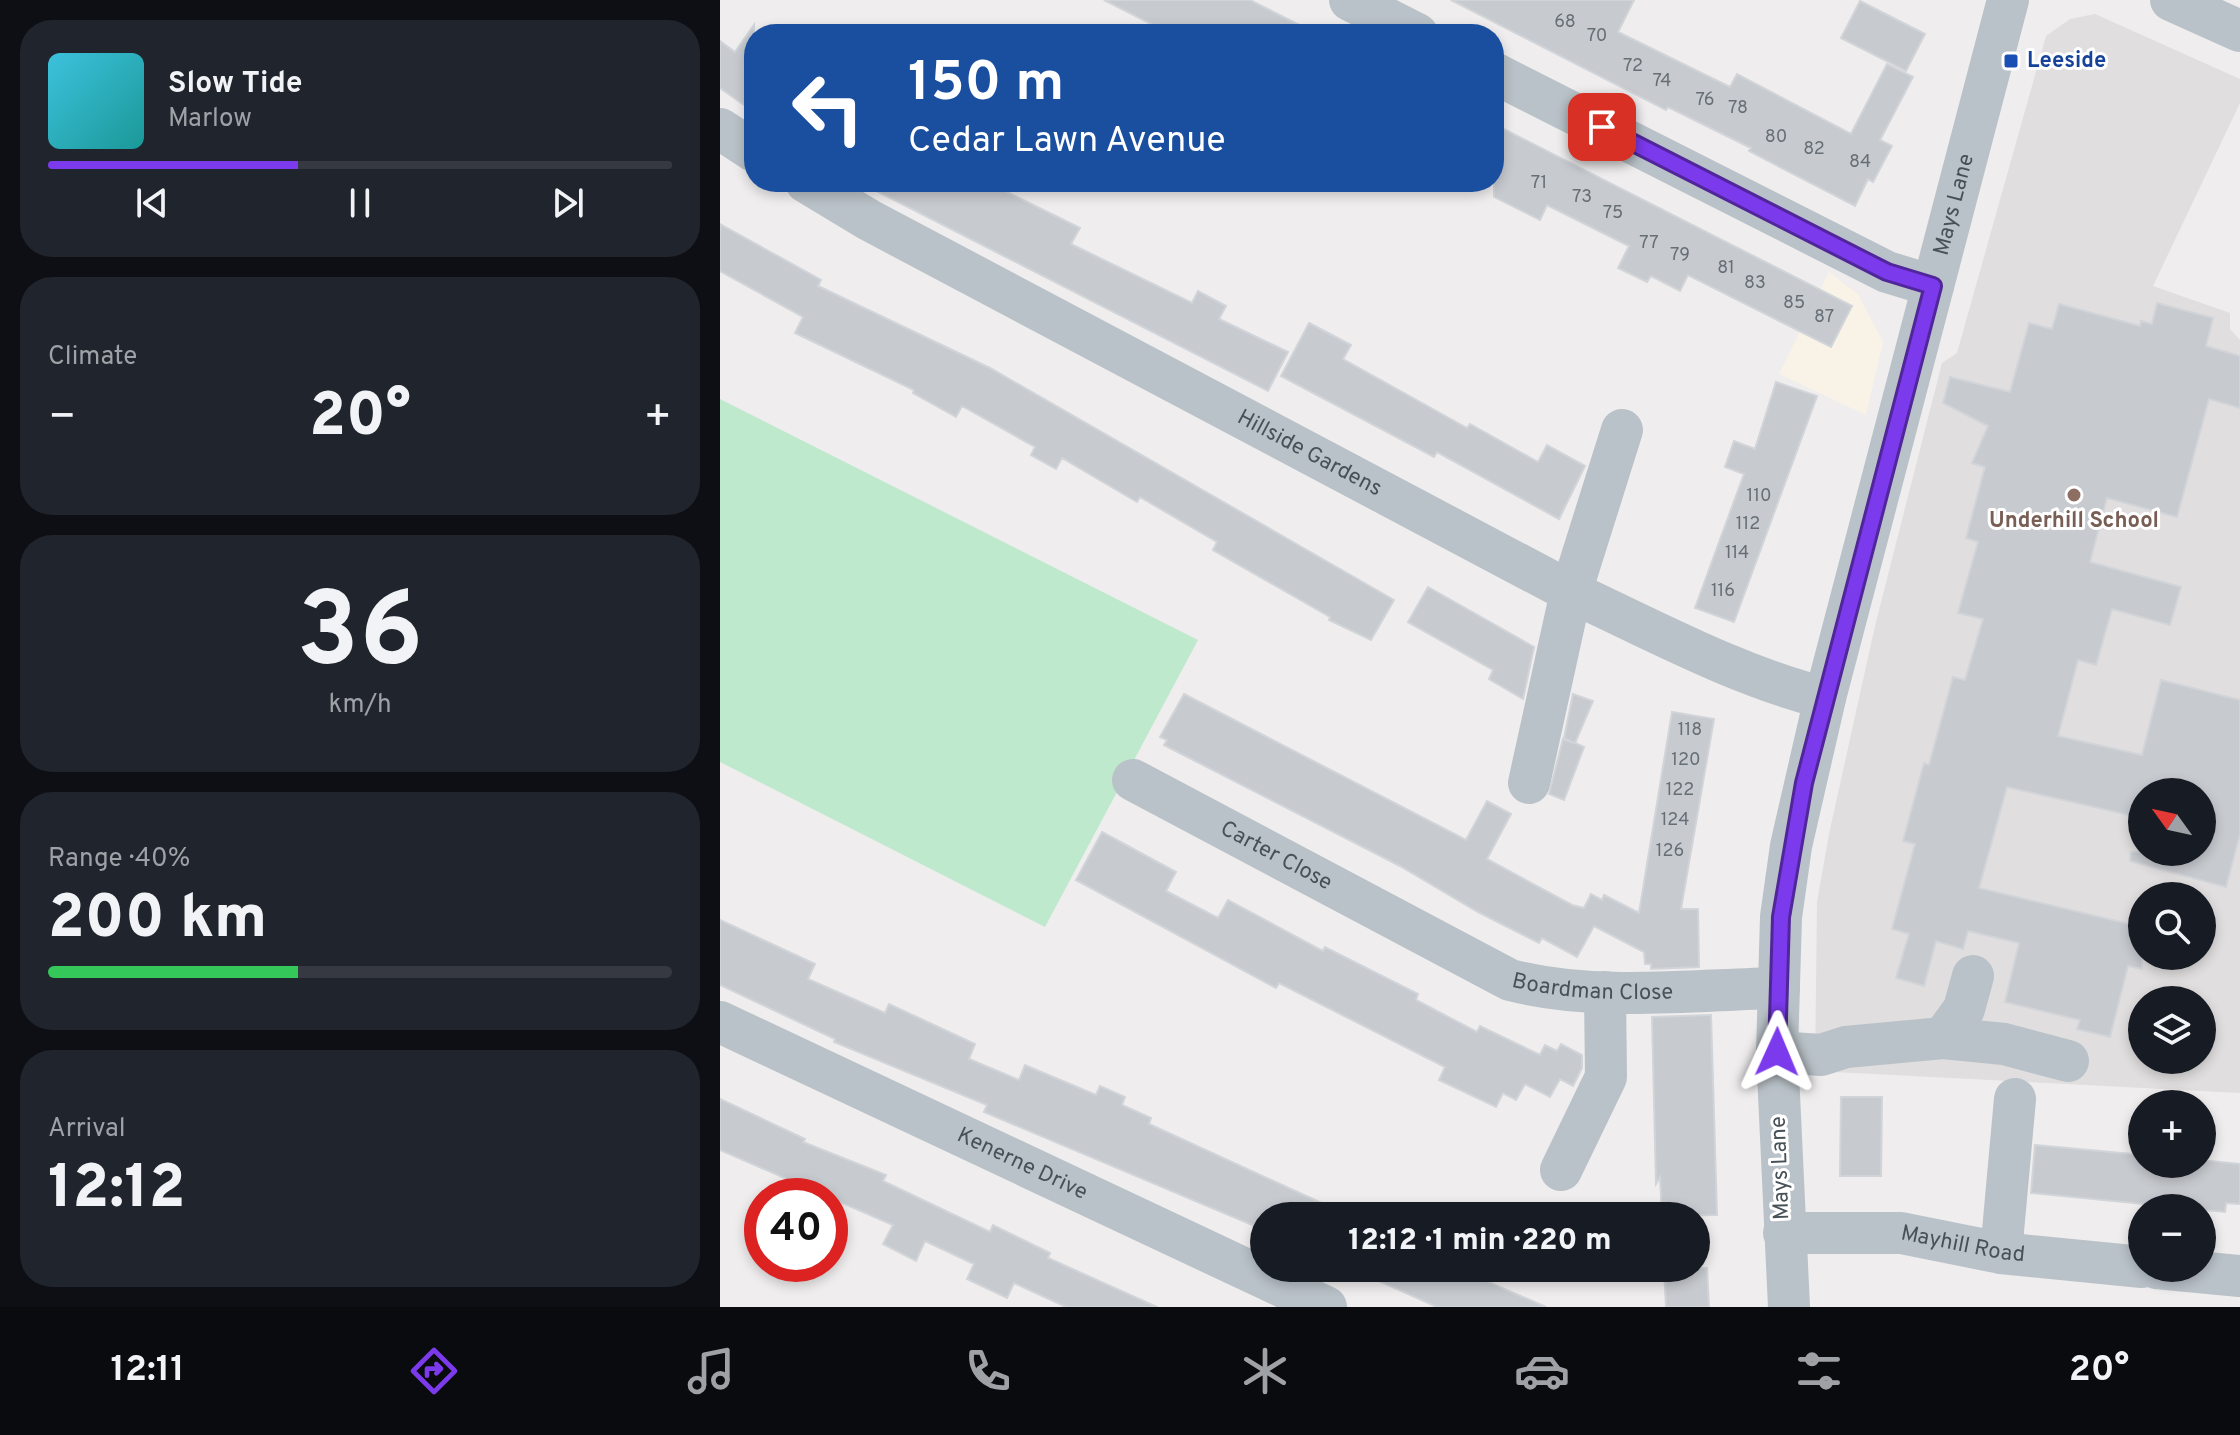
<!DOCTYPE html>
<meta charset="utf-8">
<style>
body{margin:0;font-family:Overpass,sans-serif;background:#20242c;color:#f1f3f6;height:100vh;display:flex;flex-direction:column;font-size:30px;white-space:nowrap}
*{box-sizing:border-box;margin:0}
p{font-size:26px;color:#9ea1a6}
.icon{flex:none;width:44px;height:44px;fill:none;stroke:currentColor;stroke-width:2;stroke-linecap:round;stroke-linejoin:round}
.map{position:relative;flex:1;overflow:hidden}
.drawer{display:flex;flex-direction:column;gap:20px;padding:20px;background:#0d0f14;width:720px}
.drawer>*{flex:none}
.banner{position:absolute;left:24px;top:24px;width:760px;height:168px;border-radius:32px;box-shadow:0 4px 12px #0003;background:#1a4fa0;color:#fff;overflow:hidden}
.needle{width:52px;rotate:303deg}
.tools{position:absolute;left:1408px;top:778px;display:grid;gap:16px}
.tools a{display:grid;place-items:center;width:88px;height:88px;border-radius:50%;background:#171b24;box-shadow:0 4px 12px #0003;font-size:40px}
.speed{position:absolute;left:24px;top:1178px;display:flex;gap:16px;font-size:40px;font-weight:700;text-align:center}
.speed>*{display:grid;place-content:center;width:104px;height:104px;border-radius:50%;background:#171b24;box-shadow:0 4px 12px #0003;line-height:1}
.speed .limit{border:12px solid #d22;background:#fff;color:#111}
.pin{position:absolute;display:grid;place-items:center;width:68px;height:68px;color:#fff;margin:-34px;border-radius:16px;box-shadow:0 4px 12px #0006}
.me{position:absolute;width:88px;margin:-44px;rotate:1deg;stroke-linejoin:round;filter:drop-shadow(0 0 6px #0008)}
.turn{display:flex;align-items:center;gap:28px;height:168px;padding:0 32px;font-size:36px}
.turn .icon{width:104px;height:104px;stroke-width:2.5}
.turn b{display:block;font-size:56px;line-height:68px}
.big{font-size:60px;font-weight:800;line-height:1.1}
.drawer .tile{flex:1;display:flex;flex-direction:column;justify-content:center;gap:12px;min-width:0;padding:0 28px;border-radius:32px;background:#20242c}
.drawer .dial{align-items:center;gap:0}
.dial b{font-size:104px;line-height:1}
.song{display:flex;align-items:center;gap:24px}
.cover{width:96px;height:96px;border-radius:12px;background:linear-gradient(135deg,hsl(190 70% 55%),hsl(180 70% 35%))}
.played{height:8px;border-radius:4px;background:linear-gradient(90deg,#7c3aed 40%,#363941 40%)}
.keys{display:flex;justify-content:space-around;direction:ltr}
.heat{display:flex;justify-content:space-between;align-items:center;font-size:44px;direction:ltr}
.charge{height:12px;border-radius:6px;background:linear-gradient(90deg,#34c759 40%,#363941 0)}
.trip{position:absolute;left:530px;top:1202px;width:460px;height:80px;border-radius:40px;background:#171b24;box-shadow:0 4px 12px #0003;font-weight:800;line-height:80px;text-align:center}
.tabs{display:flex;height:128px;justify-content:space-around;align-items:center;background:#090b0e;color:#9ea1a6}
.tabs .icon{width:56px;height:56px}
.tabs .selected{color:#7c3aed}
.tabs b{font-size:36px;color:#f1f3f6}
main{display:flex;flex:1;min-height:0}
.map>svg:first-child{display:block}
.commercial{fill:#f9f3e7}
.education{fill:#e0dede;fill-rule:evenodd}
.green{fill:#bfe9cd}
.building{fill:#c7cacf;stroke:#d1d4d8;stroke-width:2}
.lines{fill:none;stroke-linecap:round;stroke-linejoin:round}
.minor{stroke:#b9c2c8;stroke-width:42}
.route-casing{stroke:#51269a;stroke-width:20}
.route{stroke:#7c3aed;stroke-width:14}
.transit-dot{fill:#1a4fb4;stroke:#fff;stroke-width:3}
.education-dot{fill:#8d6e63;stroke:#fff;stroke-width:3}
.labels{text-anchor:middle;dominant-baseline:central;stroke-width:6;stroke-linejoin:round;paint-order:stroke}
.number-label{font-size:18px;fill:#676f76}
.transit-label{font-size:22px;font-weight:bold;fill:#164399;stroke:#fff;text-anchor:start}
.street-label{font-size:22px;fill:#475158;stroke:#fff}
.education-label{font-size:22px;font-weight:bold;fill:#785e54;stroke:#fff}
</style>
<main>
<section class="drawer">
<div class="tile">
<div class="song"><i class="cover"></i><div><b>Slow Tide</b><p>Marlow</p></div></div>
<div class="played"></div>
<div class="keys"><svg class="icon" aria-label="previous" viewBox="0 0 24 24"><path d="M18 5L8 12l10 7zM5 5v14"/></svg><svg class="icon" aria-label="pause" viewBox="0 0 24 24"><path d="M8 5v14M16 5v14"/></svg><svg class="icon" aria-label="next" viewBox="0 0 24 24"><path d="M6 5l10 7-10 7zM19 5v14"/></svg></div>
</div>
<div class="tile"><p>Climate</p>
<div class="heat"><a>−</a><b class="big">20°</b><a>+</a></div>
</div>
<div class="tile dial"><b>36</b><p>km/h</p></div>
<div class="tile"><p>Range · 40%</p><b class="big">200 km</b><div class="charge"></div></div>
<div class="tile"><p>Arrival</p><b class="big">12:12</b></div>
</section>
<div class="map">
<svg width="1520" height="1307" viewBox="0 0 1520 1307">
<rect width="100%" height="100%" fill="#efeded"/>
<path class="commercial" d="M1109,272L1138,294L1163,342L1146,415L1059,374Z"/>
<path class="education" d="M1375,14L1520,79V103L1433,286L1510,313V329L1520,340V1093L1095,1071L1097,902L1109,834L1155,626L1222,363L1237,353L1326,36L1350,19ZM1422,792H1482V852H1422ZM1422,896H1482V956H1422ZM1422,1000H1482V1060H1422Z"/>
<path class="green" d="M0,399L478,640L325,927L0,762Z"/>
<path class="building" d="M384,0H530L597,34H451Z
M731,0H914L898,32L1010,87L1017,74L1131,134L1167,64L1193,77L1160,140L1172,146L1153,182L1148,179L1135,206L1029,151L1031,148L948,107L946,110Z
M1140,1L1205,34L1186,71L1121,38Z
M34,25V112L0,88V41L15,52Z
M774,124L1132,306L1111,347L968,275L960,291L931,276L927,282L898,268L909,246L827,205L820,220L774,197Z
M139,182H267L360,228L351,244L472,303L478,291L506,306L499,319L568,352L548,391Z
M0,224L101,280L98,286L270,368L674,600L651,640L609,620L610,617L493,550L497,542L420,497L417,502L342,458L336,469L311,455L315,447L242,406L236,417L193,393L194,390L75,333L83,317L0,271Z
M1437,303L1493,318L1486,346L1520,356V408L1489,399L1457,517L1387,498L1370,562L1461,587L1450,625L1392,609L1376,665L1358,660L1338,736L1422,755L1441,680L1520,700V834L1506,887L1410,861L1411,852H1482V792H1422V818L1287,787L1259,888L1422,927V969L1408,966L1390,1037L1357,1029L1360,1020L1285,1002L1299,943L1248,931L1243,949L1216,941L1204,986L1176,978L1189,934L1172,929L1195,844L1183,841L1204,763L1209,765L1233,677L1245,680L1263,619L1238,613L1258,542L1246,538L1265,467L1252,463L1268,426L1223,403L1230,377L1290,392L1309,323L1332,329L1339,304L1420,326L1421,321L1432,324Z
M589,323L631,345L623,359L747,428L750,424L818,462L827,445L865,466L839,519L717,452L714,457L561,376Z
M1056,382L1097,396L1014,622L975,608L1024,474L1005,467L1014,441L1035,449Z
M708,587L814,647L803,699L769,679L773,670L688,622Z
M464,694L746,840L767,801L791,814L767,859L852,905L864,908L871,894L882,900L884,895L919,913L952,712L994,719L961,909H978L979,967L931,969V964H925L924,952L874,926L857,957L822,938L819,943L758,912L680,866L444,745L447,740L440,737Z
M853,694L873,701L855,743L864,747L844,800L829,794L843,739L854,743L844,738Z
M382,832L456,872L446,891L498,918L508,900L597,948L603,951L605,947L698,994L696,1000L757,1032L760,1026L820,1055L825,1045L837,1051L841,1044L862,1055V1068L853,1086L840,1079L830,1097L805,1084L796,1100L783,1093L776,1107L719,1080L725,1067L559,983L556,988L356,880Z
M0,920L95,964L88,979L165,1013L169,1004L255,1044L249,1059L299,1080L305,1065L376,1095L380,1086L405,1097L402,1105L431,1118L429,1124L630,1216H544V1230L264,1112L267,1105L114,1042L115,1039L0,985Z
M991,1015L997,1215L942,1216L940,1177L936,1184L932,1017Z
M1121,1097H1162L1161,1176H1120Z
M0,1099L85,1139L83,1142L166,1175L163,1181L270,1232L273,1225L330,1253L328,1258L437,1307H346L294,1283L287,1298L247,1279L254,1264L205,1241L196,1261L163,1244L173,1225L0,1150Z
M1315,1145L1422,1155V1164H1482V1160L1520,1164V1204L1506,1203L1505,1212L1311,1193Z
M630,1268H753L750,1274L826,1307H717Z
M944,1268H987L989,1307H946Z"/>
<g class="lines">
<g class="minor">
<path d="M630,0L697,34"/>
<path d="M1451,0L1520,31"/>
<path d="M774,73L1167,272L1213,286"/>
<path d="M0,129L34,151"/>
<path id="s1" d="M86,182L149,220L851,592C933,630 1017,676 1105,698"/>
<path id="s2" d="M413,780L790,980C876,1002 971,990 1059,988"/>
<path d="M809,783L851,592L902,430"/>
<path id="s3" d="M0,1022L606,1307"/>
<path d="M1223,1038L1244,1009L1253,976"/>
<path d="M1057,1052L1101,1055L1126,1047L1223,1038L1284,1044L1348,1061"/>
<path d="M841,1170L886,1077L885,992"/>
<path id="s4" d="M1064,1233H1181L1281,1253L1422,1267"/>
<path d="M1281,1253L1295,1099"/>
<path d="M1436,1268L1520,1276"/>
<path id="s5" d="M1069,1307L1057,1052L1061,917L1071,846L1105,698L1288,0"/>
</g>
</g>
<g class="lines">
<g class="route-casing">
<path id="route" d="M882,127L1167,272L1213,286L1084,783L1061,917L1057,1052"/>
</g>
<use href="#route" class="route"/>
</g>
<rect class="transit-dot" x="1283" y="53" width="16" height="16" rx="4"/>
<circle class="education-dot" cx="1354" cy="495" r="8"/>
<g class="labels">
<g class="number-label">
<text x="845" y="22">68</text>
<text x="877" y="36">70</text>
<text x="913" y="66">72</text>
<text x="942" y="81">74</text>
<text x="985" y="100">76</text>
<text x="1018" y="108">78</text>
<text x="1056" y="137">80</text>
<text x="1094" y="149">82</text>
<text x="1140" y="162">84</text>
<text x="819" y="183">71</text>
<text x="862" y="197">73</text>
<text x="893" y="213">75</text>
<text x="929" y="243">77</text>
<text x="960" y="255">79</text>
<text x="1006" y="268">81</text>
<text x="1035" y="283">83</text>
<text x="1074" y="303">85</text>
<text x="1104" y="317">87</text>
<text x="1039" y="496">110</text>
<text x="1028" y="524">112</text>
<text x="1017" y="553">114</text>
<text x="1003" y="591">116</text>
<text x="970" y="730">118</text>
<text x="966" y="760">120</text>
<text x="960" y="790">122</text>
<text x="955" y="820">124</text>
<text x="950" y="851">126</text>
</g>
<g class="transit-label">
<text x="1307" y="61">Leeside</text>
</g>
<g class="street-label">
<text stroke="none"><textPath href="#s5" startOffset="1124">Mays Lane</textPath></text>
<text stroke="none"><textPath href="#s1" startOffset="572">Hillside Gardens</textPath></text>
<text stroke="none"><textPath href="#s2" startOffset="162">Carter Close</textPath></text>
<text stroke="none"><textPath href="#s2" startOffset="510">Boardman Close</textPath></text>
<text stroke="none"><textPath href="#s3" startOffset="334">Kenerne Drive</textPath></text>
<text transform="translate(1061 1168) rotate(-92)">Mays Lane</text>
<text stroke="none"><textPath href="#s4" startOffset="180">Mayhill Road</textPath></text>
</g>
<g class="education-label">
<text x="1354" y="521">Underhill School</text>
</g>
</g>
</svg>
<div class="tools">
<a><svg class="needle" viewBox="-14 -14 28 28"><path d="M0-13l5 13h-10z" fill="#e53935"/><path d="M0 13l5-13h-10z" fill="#9ea1a6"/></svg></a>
<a><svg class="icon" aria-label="search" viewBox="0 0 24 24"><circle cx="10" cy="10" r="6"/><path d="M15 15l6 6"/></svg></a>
<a><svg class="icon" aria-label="layers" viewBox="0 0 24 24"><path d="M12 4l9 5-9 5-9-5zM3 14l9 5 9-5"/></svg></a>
<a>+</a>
<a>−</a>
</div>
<div class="speed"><div class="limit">40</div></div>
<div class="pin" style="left:882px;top:127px;background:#d93025"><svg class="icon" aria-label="arrive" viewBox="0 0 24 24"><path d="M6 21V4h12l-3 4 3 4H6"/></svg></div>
<svg class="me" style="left:1057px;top:1052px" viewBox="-20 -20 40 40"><path d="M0-17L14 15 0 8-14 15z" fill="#7c3aed" stroke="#fff" stroke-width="4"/></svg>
<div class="trip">12:12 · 1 min · 220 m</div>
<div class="banner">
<div class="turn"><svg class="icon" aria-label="left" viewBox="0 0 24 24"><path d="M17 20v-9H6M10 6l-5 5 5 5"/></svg><div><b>150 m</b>Cedar Lawn Avenue</div></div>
</div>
</div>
</main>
<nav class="tabs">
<b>12:11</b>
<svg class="icon selected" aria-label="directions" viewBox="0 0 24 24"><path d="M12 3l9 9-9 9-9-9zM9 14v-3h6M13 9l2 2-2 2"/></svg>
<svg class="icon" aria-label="music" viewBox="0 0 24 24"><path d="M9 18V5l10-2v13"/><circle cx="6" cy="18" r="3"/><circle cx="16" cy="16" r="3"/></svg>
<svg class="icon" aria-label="phone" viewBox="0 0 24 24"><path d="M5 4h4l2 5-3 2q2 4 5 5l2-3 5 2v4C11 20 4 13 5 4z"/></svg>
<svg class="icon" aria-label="climate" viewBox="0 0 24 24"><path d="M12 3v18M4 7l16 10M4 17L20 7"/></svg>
<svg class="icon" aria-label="car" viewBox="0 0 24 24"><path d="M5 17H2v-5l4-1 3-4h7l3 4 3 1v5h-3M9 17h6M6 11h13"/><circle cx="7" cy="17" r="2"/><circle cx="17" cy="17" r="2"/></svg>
<svg class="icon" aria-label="filters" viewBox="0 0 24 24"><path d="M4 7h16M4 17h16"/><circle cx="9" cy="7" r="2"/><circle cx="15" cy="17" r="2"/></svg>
<b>20°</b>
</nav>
